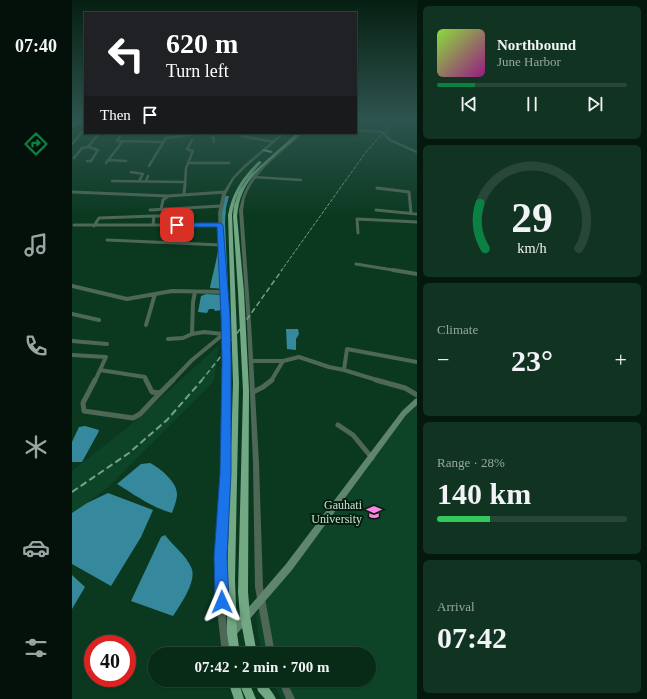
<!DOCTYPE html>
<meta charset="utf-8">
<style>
body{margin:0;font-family:"Times New Roman",serif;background:#113321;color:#f1f3f6;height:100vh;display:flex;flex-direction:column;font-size:15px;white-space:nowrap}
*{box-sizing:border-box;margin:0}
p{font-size:13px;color:#98a7a2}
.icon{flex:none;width:22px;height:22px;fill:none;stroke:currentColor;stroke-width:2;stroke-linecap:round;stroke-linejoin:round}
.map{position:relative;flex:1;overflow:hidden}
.side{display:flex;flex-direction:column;gap:6px;padding:6px;background:#04180d;width:230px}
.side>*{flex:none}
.top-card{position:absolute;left:12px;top:12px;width:273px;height:122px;border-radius:0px;box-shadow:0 1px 3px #0004,0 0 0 1px #294737;background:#202124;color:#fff;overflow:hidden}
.speed{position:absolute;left:12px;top:635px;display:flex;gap:8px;font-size:20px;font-weight:700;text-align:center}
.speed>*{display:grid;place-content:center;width:52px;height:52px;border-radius:50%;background:#082b18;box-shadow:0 1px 3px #0004,0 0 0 1px #294737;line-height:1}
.speed .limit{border:6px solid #d22;background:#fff;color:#111}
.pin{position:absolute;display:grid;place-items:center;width:34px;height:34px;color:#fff;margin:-17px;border-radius:8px;box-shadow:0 2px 6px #0006}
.me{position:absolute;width:44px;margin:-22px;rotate:359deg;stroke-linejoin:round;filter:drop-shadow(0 0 3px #0008)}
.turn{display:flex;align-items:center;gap:14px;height:84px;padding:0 16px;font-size:18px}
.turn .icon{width:52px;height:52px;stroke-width:2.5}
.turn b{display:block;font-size:28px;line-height:34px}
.then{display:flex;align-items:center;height:38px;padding:0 16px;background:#0003;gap:8px;font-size:15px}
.big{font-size:30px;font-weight:800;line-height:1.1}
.side .widget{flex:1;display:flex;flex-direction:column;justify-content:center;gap:6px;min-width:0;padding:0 14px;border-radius:6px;background:#113321}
.side .dial{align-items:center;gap:0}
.dial svg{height:104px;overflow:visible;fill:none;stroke:#294737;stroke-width:7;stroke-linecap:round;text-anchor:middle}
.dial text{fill:#f1f3f6;stroke:none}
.song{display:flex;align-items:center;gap:12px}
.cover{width:48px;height:48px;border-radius:6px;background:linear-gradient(135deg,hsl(90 70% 55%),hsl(310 70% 35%))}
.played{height:4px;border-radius:2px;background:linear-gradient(90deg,#0b8043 20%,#294737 20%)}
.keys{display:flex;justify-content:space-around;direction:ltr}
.heat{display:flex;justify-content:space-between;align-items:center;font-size:22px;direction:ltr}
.charge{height:6px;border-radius:3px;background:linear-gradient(90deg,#34c759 28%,#294737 0)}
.trip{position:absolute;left:76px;top:647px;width:228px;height:40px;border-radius:20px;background:#082b18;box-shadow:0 1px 3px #0004,0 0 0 1px #294737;font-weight:800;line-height:40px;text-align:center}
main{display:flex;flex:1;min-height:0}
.tabs{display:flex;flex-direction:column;width:72px;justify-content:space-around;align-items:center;background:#03110a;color:#98a7a2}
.tabs .icon{width:28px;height:28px}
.tabs .current{color:#0b8043}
.tabs b{font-size:18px;color:#f1f3f6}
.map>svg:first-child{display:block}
.built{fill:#0d4428}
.water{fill:#36899c}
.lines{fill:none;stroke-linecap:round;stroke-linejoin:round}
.minor-far3{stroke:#4f6757;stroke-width:2.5}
.minor-far2{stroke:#4f6757;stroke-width:3}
.minor-far1{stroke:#4f6757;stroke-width:4}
.minor{stroke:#4f6757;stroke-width:5}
.tertiary{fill:#4f6757;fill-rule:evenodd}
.secondary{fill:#60856d;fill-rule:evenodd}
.trunk{fill:#72a884;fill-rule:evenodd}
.rail-far2{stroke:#7a9f89;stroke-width:1;stroke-dasharray:3.5 1.5;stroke-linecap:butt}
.rail-far1{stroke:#7a9f89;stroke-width:1.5;stroke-dasharray:5.5 3;stroke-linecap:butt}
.rail{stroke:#7a9f89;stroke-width:2;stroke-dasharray:7 3.5;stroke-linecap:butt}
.route{fill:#1a73e8;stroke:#114b97}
.labels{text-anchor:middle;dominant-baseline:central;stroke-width:4;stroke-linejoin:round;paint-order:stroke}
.near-poi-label{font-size:12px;fill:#c6e4d0;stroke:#051d0f;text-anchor:end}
</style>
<main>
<nav class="tabs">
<b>07:40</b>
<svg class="icon current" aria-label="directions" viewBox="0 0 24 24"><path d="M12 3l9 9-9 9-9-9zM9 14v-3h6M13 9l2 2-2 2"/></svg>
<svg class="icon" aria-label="music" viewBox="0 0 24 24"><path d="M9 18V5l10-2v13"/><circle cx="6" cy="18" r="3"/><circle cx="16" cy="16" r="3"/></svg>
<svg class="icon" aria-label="phone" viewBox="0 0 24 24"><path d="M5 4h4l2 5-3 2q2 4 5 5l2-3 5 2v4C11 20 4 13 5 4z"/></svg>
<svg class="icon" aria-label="climate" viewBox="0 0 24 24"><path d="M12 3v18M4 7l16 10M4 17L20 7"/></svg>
<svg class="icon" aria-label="car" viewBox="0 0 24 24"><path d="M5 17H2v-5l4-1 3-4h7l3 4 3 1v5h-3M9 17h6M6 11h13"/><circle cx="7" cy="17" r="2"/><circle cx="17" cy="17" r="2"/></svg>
<svg class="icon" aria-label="filters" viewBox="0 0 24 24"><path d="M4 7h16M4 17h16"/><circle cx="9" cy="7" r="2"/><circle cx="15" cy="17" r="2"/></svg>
</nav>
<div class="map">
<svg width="345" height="699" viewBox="0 0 345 699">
<rect width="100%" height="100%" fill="#0a3920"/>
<path class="built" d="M147,345L142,381L35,488L0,514V471L61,423Z
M345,401V699H210L198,680H297V654H189L184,615L217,567Z"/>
<path class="water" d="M151,196H157L154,208L153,222L156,289L138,288C140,275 151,242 145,231Z
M134,294L152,295L150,310L143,311L142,309H137L135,313L126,312L129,296Z
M214,329H226L227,334L224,339V350L215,349Z
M13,426L27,430L26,433L10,462H0V442L7,427Z
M78,463C88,468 105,482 105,494C105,500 102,507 100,513C79,507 63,495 45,484L69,464Z
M36,493L81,510L69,537L39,586L0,564V513L15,503Z
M93,535C101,546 114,555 119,567C126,580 108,605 101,616L59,601L89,537Z
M0,575L13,587L0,609Z"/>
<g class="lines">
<path class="minor-far3" d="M0,123H13
M0,127L8,118
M284,130L310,132L318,140L345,152
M50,133L45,141H51
M140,133L142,142
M169,133L170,136L202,142
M0,144L13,129
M2,158L10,148L16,147L27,133
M36,160L54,161
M15,161H19L26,150L16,147
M34,163L51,141L92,142
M116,163H157
M77,166L94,138L130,133
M59,172L71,174L67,181
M182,177L229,180
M40,181L113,182
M74,181L76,176
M113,186L114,168L121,151L115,149L120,140"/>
<path class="minor-far2" d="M305,188L337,192L339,213
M0,192L96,196
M112,194L113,185
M89,209L91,200L96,196L153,192
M78,210L149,206
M304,210L345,214
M82,216H97
M2,225H148
M22,226L27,218L82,216L81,225
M286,233L285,219L345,222
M35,240L149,245
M284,264L327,271"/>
<path class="minor-far1" d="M321,270L345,274
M0,286L55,299L100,291L152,292
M0,314L27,320
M74,325L83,294
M120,334L121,302L123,292
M96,339L111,338L120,334L132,332L151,334
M0,341L35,344
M0,355L34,357L28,370L73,377L74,381
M179,361H211L227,357L257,367L272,370
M23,381L28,370
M100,381L120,360L154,332
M199,381L211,361
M308,381L272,370L275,349L345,362"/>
<path class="minor" d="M23,380L11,403L12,411L61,418L68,414L88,393
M74,380L80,392L88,393L101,380
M304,380L333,388L345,395
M181,392L191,387L200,380
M266,425L281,435L300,458"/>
<path class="tertiary" d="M210,133H213L173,168L162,179L154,194L150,213L156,316L157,473L153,557L154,618L158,654H150L146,618L145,557L151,473L152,316L146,213L150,194L160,178L171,166Z
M228,133H231C211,153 183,169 173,198C172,202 172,206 171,210L179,323L187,463L191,587L203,654H195L183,587L181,463L175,323L167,210C168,206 169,202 170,198C179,170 207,151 228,133Z
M206,680H214L223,699H214Z"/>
<path class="secondary" d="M345,398V405L334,415L220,570L164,635L161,636L158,635L157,632L158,629L214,564L330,411L343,399Z"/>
<path class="trunk" d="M225,133H229C212,150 179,171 171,192C167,200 166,208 165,216L172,292L177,391L176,592L178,616L185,654H175L168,616L166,592L171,391L166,292L161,216L162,206L167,191L178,175Z
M192,149L200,151L201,152L199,153L191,151L190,150Z
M187,161L190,162C173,180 164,190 160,215L167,383L163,580L165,633L168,654H158L155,633V580L161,383L156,215C160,193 170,177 187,161Z
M157,680H176L184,699H174L167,683L172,699H162L157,684Z
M183,680H193C195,687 201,692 204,699H193L186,691Z"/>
<path class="rail-far2" d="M209,271L294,152L309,135L331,118"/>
<path class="rail-far1" d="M129,381L146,360L210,270"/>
<path class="rail" d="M0,492L57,453L95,420L130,380"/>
</g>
<linearGradient id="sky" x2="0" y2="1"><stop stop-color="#061f12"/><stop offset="0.55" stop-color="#2d544e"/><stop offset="1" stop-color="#2d544e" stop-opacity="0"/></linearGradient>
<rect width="345" height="216" fill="url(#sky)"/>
<path class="route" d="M105,223H148L151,225L158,316L159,362V473L155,557L157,602L155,607L150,609L145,607L143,602L142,557L148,473L150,362L149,316L145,227H103L102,225Z"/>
<defs>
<g id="university-bare" transform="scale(1.2)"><path d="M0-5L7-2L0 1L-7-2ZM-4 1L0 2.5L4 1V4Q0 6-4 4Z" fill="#fc86e3" stroke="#051d0f" stroke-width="2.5" paint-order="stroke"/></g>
</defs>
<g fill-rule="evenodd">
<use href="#university-bare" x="302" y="512"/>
</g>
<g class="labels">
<g class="near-poi-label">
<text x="290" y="505">Gauhati<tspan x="290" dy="14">University</tspan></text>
</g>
</g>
</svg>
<div class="speed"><div class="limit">40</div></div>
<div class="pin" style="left:105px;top:225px;background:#d93025"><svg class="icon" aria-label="arrive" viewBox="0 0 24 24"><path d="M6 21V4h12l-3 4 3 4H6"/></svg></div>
<svg class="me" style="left:150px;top:602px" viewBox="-20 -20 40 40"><path d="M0-17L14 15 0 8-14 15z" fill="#1a73e8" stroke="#fff" stroke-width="4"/></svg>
<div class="trip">07:42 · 2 min · 700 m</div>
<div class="top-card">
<div class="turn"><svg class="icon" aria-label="left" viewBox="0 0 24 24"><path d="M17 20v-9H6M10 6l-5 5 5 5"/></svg><div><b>620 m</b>Turn left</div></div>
<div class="then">Then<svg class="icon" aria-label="arrive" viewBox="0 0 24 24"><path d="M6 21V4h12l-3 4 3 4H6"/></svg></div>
</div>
</div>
<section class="side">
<div class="widget">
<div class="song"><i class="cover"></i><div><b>Northbound</b><p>June Harbor</p></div></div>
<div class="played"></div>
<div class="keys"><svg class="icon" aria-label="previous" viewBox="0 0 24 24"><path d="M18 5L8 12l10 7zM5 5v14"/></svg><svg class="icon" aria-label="pause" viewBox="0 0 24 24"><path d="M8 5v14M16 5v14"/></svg><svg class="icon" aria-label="next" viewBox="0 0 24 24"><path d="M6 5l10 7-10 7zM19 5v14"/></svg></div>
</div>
<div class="widget dial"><svg viewBox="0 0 100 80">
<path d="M14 69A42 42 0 1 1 86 69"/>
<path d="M14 69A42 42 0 0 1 10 34" stroke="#0b8043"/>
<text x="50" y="56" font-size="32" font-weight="700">29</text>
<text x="50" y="72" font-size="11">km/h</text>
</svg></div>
<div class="widget"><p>Climate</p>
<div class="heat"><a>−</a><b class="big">23°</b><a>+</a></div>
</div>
<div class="widget"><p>Range · 28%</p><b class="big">140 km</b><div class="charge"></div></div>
<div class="widget"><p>Arrival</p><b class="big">07:42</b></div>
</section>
</main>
